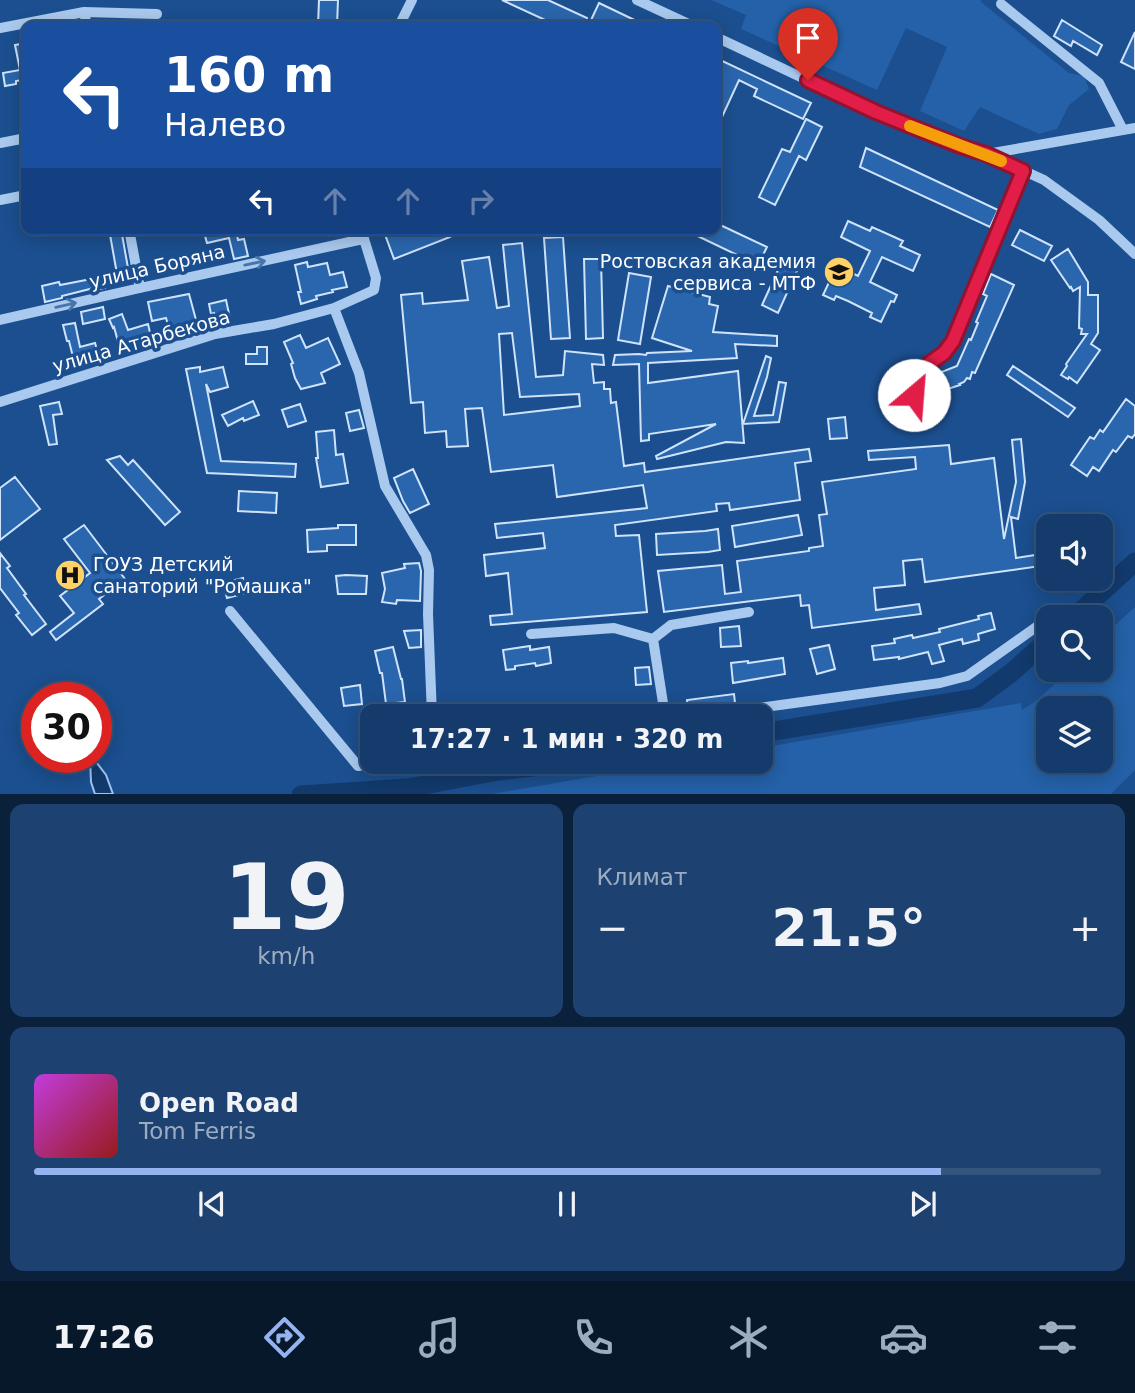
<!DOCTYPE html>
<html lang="ru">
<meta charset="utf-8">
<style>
body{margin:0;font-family:"DejaVu Sans",sans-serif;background:#1d4271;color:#f1f3f6;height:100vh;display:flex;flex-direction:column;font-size:26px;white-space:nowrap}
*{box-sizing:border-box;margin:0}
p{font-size:23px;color:#9dadc1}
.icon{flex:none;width:38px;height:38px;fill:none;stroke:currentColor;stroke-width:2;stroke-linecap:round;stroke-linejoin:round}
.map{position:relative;height:794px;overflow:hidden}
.side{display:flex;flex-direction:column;gap:10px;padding:10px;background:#0b203b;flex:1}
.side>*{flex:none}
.banner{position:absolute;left:21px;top:21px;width:700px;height:214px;border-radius:14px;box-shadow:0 4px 18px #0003,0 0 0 2px #33557e;background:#1a4fa0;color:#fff;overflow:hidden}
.fabs{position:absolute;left:1036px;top:514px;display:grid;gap:14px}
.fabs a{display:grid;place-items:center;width:77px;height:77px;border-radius:14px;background:#143b6b;box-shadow:0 4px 18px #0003,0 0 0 2px #33557e;font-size:35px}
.speed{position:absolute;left:21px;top:682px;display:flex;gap:14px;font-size:35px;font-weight:700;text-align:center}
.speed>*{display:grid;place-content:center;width:91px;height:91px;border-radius:50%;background:#143b6b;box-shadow:0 4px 18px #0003,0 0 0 2px #33557e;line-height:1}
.speed .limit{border:10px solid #d22;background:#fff;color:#111}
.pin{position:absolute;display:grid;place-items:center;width:60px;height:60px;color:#fff;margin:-72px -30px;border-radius:50% 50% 50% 0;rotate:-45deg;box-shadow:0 0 7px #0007}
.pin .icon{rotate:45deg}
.me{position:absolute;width:77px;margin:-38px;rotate:27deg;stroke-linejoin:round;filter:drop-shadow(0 0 5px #0008)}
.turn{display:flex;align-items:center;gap:24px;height:147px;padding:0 28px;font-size:32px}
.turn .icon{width:91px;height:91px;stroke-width:2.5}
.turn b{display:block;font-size:49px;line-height:60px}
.lanes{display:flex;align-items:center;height:66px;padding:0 28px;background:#0003;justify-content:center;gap:35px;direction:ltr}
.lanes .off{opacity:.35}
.big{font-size:52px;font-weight:700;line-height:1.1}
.side .card{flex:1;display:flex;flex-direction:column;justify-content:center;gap:10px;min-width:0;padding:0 24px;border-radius:14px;background:#1d4271}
.side .dial{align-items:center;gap:0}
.dial b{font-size:91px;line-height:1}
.song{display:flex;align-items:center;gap:21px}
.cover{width:84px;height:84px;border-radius:10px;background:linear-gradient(135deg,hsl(290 70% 55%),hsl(0 70% 35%))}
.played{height:7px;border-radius:4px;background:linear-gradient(90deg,#95b2f1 85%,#33557e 85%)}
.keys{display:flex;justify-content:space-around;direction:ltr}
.heat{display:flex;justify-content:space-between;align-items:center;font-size:38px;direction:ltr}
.side .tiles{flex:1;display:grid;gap:10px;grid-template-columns:1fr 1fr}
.card:last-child{grid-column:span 2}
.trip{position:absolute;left:360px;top:704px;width:413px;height:70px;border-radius:14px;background:#143b6b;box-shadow:0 4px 18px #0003,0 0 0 2px #33557e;font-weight:700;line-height:70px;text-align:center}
.dock{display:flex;height:112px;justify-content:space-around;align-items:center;background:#08182b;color:#9dadc1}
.dock .icon{width:49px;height:49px}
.dock .selected{color:#95b2f1}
.dock b{font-size:32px;color:#f1f3f6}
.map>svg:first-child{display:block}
.green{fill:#2461a8;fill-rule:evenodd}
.water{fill:#123a6d;stroke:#9cc4f0;stroke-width:2}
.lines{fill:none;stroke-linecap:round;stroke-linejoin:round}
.river{stroke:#123a6d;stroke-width:19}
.building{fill:#2a66ad;stroke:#cfe3fa;stroke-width:2;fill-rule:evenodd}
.minor{stroke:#a9c9ee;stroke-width:10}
.oneway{stroke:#4674ac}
.route-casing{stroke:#92132f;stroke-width:18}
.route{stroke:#e11d48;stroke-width:12}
.slow{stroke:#f59e0b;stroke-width:12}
.labels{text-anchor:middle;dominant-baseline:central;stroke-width:7;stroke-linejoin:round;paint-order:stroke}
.poi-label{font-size:19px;fill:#fff;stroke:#1b4f8f;text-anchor:end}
.street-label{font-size:19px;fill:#fff;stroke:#1b4f8f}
</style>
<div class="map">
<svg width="1135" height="795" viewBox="0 0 1135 795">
<rect width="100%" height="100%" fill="#1b4f8f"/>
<path class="green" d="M711,0H981V2L1069,73L1084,76L1089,89L1069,105L1057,129L1039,134L980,107L964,131L920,111L947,47L906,28L877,90L741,29L746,15Z
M1135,607V770L1111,794H492L684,761H761V748L1021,703L1022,710L1036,701L1070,670H1101V638ZM1048,709H1101V761H1048Z"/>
<path class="water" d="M96,757L97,763L106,775L113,794H95L91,782L90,758Z"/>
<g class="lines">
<path class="river" d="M1073,618L1135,562
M761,733L977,698L1011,673L1048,640
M301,795L408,788L498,771L585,761"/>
</g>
<path class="building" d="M319,0H338L337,26H318Z
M502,0H548L587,18L583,26H558Z
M599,3L647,26H604L591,20Z
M1062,20L1102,45L1097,55L1073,41L1071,46L1054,36Z
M1135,32V69L1121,62Z
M26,43V81H22V80L16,81V84L5,86L3,73L20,70L15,45Z
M716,58L811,103L803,119L754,96L757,89L739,80L716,130Z
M806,119L822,127L806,160L799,156L775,205L759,197L782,149L790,152Z
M866,148L998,210L990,227L860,167Z
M848,221L870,231L872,227L892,236L903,241L900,246L920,255L913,271L882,257L870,282L897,295L894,302L891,301L881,322L870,317L872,313L848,301L836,296L834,300L823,295L833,274L829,272L833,264L858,276L870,251L841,237Z
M716,223L767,247L758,265L683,229H716Z
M109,229H121L130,279L105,284V288L95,290L94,288L62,296V298L45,302L42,286L59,282L60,285L117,274Z
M203,229H236L238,240L244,239L248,256L234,259L229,238L207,243Z
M383,229H405L406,233L416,229H446L450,237L394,259Z
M1020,230L1052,246L1044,261L1012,245Z
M563,237L570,338L551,339L544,238Z
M522,243L536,377L563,375L565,351L603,355L604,365L592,364L594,383L604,382V389H610L611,403L616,402L624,466L644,463L645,472L809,449L811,461L795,463L800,500L730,510L729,503L716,504L717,511L615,525L616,536L639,535L647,612L491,625L490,616L512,614L508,573L486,576L484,555L545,548L543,533L497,538L495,524L647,508L643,485L557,497L553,465L491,472L482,408L465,409L468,446L447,447L446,431L425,433L423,402L411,403L401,295L422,293L423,304L468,300L462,261L489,257L497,308L509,306L503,245ZM512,333L520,397L579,394L580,406L504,415L499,334Z
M1068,249L1088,282V295H1098V333L1091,344L1100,350L1077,383L1069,377L1068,379L1061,375L1067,366L1066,364L1087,334H1081L1082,329L1079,328L1080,287L1073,291L1071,287L1070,288L1051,260Z
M784,257L800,264L778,313L762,305Z
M584,259H601L603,338L586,339Z
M307,262L308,267L327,263L330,275L343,272L347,287L332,290L333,292L316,296L317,299L301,304L298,292H301L295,265Z
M629,273L651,277L640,344L618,340Z
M991,274L1014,285L975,373L972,372L970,379L967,378L964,382L959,384L960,385L932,394L929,387L934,375L957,366L969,339L971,340L978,323L976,322L987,296L983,294Z
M668,286L710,297L709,304L718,306L713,332L777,336V346L735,344L737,358L648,363V383L738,371L744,443L726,442L657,459L656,456L716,424L649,434V440L641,441L639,364L613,365L615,355L639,354L646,355L647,353L692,351L652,338Z
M189,294L199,331L172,339L166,318L152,321L148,302Z
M226,300L231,323L217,326L214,313L211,314L209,304Z
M103,307L105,319L83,324L81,312Z
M122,314L128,330L148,324L152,341L120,349L114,327L113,328L109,319Z
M75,323L80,347L95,343L100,360L86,363L85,359L74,361L69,341H67L63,325Z
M300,335L306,348L328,338L340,364L321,373L325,383L301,389L295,378L291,364L293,363L284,342Z
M257,347H267V364H246V354H257Z
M766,356L771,358L767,377L754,416L773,415L779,382L786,383L779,422L743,424Z
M1013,366L1075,408L1068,417L1007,375Z
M200,367V372L223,367L228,387L210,392L206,384L221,461L296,464L295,477L207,473L186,369Z
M1126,399L1135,406V434L1132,438L1128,436L1116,452L1113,450L1099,471L1093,467L1087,476L1071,465L1090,437L1094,439L1100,430L1103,432Z
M253,401L259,415L244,421L243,418L228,426L222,415Z
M59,402L62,414L53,415L57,444L49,445L40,406Z
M300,404L306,421L288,427L282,410Z
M359,410L364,428L350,431L346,413Z
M845,417L847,438L830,439L828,419Z
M334,430L336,455L343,454L348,483L321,487L316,458H318L316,432Z
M1021,439L1025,482L1018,519L1011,517L1016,558L1048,553V565L925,582L922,559L903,561L905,585L874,588L876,610L919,604L921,614L812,628L809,605L801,606L800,595L664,612L658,571L722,565L725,594L741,592L737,561L809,551V548L823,546L819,515L827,514L822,482L916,469L915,457L869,460L868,451L949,445L951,464L994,458L1004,539L1016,482L1012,440Z
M120,456L128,465L133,460L180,512L165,525L107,460Z
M413,469L429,504L410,513L403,501L394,478Z
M15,477L40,509L0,540V488Z
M239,491L277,493L276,513L238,511Z
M798,515L802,535L735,547L732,526Z
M84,525L125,579L99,599L103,604L56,640L50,632L74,613L60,596L90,573L64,539Z
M338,525H356V545H327V551L308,552L307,530L338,528Z
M718,529L720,550L708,552L657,555L656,534L705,531Z
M0,553L10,566L7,568L26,594L24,595L46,624L32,635L16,615L19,613L0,588Z
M419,563L421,571L420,601L397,600L396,604L382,602L385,589L382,573L405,568L404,564Z
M346,575L367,576L366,594H338L336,576Z
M243,578L246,593L227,598L223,583Z
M991,613L995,629L978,634L979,640L963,644L962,639L939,645L944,661L932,664L928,652L899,659V657L874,660L872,646L895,643L894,639L912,635L913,638L940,632L939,629L979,619L978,616Z
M739,626L741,646L721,647L720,628Z
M421,630V647L409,648L404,631Z
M829,645L835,669L817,674L810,649Z
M530,646V650L549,647L551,663L536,666L535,663L515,666V669L506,670L503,650Z
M393,647L401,679H402L405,702L386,704L382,673H380L375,651Z
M783,658L785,674L733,683L731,663L748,661V663Z
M649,667L651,684L636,685L635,668Z
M360,685L362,704L344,706L341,688Z
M734,694L735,703L688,710L687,700Z"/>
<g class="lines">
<path class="minor" d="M637,0L693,26
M1001,4L1099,83L1123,130
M84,12L87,26
M399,26L412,0
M0,28L84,12L157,14
M716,37L875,112L960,146L987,154L1044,180L1099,220L1135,254
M0,143L26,138
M987,154L1135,128
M0,200L26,195
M129,229L140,288
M334,308L359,373L385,486L426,555L429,570L428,614L432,716
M0,320L140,288L363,239
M914,395L920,387L931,363L944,353L952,341L1023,171
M0,402L215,334L274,324L334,308L374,290L376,278L361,229
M230,611L358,766L394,761
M531,634L614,628L653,639L671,625L749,612
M653,639L665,716
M700,716L940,683L967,676L1046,620"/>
</g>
<defs><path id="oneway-shaft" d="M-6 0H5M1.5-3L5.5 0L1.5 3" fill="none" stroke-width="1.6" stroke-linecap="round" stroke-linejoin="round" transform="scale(1.75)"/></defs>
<g class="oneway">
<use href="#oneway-shaft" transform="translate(255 263) rotate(-12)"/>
<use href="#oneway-shaft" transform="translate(66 305) rotate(-13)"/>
</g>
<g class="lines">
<g class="route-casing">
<path id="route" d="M808,80L876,112L960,146L986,154L1023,171L953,341L944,353L930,363L920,387L914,395"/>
</g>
<use href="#route" class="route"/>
<path class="slow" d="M910,126L1001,161"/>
</g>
<defs>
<g id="university-disc" transform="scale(1.575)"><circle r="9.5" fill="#ffd166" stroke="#1b4f8f"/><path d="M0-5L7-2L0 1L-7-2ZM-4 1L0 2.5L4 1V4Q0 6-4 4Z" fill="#111"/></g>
<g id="hospital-disc" transform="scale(1.575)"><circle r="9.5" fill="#ffd166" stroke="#1b4f8f"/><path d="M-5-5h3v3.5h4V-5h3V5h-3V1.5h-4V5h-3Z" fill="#111"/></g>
</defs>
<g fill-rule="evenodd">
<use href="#university-disc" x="839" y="272"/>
<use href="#hospital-disc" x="70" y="575"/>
</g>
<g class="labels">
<g class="poi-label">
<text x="816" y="261">Ростовская академия<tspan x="816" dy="22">сервиса - МТФ</tspan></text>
<text x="93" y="564" text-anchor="start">ГОУЗ Детский<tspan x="93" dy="22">санаторий "Ромашка"</tspan></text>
</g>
<g class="street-label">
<text transform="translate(157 266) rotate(-13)">улица Боряна</text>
<text transform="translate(141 341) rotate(-16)">улица Атарбекова</text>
</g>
</g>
</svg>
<div class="fabs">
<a><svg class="icon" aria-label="sound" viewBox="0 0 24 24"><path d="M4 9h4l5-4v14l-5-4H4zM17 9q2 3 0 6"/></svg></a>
<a><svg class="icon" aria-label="search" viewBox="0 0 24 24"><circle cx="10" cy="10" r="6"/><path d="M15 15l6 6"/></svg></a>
<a><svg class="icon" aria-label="layers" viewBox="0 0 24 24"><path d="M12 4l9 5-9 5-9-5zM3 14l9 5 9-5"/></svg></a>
</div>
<div class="speed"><div class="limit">30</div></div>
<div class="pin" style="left:808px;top:80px;background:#d93025"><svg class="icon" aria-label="arrive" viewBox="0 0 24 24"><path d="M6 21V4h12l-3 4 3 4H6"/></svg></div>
<svg class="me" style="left:914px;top:395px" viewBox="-20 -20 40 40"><circle r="19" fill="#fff"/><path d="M0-13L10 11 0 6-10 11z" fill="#e11d48"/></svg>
<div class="trip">17:27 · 1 мин · 320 m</div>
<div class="banner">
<div class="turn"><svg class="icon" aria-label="left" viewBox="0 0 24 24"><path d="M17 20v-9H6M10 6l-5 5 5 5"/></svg><div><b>160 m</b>Налево</div></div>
<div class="lanes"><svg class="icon" aria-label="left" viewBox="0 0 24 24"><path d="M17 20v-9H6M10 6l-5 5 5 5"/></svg><svg class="icon off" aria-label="ahead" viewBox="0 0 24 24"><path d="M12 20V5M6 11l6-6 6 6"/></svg><svg class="icon off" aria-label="ahead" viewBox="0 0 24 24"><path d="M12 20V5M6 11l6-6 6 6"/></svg><svg class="icon off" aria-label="right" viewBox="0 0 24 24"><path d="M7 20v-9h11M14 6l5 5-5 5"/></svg></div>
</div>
</div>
<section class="side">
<div class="tiles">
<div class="card dial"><b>19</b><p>km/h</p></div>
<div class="card"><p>Климат</p>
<div class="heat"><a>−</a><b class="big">21.5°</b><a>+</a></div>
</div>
<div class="card">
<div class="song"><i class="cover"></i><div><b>Open Road</b><p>Tom Ferris</p></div></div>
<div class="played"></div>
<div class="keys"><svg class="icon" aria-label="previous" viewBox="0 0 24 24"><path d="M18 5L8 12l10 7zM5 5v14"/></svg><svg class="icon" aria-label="pause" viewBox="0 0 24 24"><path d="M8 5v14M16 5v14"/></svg><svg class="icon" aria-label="next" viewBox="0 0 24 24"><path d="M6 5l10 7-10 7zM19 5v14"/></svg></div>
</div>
</div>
</section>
<nav class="dock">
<b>17:26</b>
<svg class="icon selected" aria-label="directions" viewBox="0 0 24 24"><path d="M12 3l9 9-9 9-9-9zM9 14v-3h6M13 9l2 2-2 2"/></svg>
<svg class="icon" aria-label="music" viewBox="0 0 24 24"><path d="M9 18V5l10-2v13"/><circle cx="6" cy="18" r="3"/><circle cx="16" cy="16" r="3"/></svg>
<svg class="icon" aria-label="phone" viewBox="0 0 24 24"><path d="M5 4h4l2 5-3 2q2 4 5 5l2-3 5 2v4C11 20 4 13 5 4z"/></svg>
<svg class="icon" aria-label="climate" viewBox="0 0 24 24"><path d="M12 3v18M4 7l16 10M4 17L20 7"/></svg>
<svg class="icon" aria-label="car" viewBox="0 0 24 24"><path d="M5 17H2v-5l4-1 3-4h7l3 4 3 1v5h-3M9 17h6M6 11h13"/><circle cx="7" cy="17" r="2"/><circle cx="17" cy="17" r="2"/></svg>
<svg class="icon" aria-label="filters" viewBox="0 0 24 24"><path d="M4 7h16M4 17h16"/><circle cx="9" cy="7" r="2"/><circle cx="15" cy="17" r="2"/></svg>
</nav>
